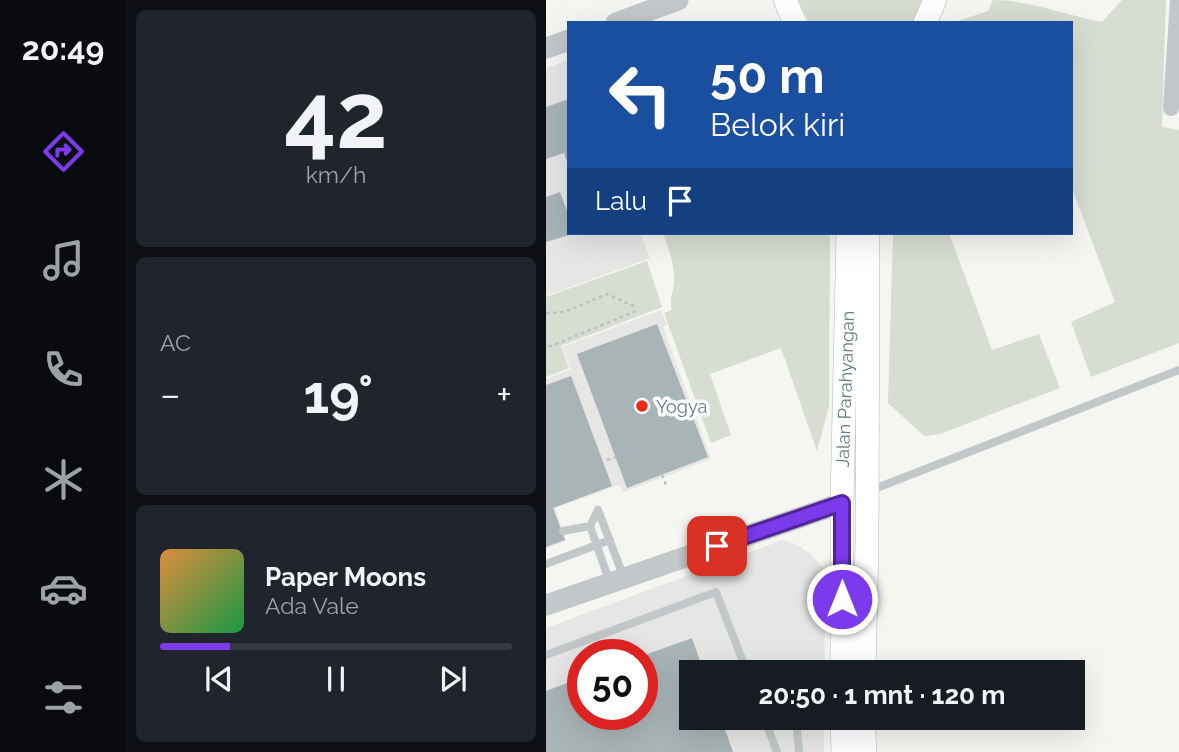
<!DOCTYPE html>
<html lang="id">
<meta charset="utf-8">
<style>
body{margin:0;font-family:Raleway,sans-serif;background:#20242c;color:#f1f3f6;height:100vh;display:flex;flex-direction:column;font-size:26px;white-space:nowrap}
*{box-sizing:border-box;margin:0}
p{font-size:23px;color:#9ea1a6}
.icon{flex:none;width:38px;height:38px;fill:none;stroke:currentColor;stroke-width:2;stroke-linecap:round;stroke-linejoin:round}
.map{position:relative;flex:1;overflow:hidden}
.panel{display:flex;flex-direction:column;gap:10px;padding:10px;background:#0d0f14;width:420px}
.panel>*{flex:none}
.hud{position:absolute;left:21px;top:21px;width:506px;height:214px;border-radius:0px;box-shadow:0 7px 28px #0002;background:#1a4fa0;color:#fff;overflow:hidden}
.speed{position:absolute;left:21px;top:639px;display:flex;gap:14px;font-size:35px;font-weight:700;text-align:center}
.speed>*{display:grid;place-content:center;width:91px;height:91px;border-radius:50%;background:#171b24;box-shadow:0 7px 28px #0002;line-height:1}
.speed .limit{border:10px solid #d22;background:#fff;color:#111}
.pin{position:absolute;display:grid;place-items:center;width:60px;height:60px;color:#fff;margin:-30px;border-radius:14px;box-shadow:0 4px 10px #0006}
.me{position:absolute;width:77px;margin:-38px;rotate:0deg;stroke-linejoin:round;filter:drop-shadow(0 0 5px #0008)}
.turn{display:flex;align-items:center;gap:24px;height:147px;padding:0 28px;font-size:32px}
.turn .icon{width:91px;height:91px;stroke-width:2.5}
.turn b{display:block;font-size:49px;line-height:60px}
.then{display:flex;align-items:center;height:66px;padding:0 28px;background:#0003;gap:14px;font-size:26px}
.big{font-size:52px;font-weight:700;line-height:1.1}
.panel .widget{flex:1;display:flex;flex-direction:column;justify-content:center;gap:10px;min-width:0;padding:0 24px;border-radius:10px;background:#20242c}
.panel .dial{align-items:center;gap:0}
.dial b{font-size:91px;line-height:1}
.song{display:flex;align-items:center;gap:21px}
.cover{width:84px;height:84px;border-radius:10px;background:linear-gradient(135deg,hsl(30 70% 55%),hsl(140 70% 35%))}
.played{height:7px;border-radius:4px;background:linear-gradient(90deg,#7c3aed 20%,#363941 20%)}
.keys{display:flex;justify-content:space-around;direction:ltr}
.heat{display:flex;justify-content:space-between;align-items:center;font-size:38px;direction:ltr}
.trip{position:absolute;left:133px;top:660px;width:406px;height:70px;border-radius:0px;background:#171b24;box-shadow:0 7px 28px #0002;font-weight:700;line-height:70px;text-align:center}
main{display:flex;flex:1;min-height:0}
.dock{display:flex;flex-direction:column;width:126px;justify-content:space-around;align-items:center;background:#090b0e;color:#9ea1a6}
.dock .icon{width:49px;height:49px}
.dock .current{color:#7c3aed}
.dock b{font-size:32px;color:#f1f3f6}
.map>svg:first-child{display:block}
.built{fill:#e6e6e4;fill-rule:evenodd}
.green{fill:#d7ddd1}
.building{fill:#a8b4b6}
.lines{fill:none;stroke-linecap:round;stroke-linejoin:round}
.secondary-casing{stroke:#b4bbbe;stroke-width:24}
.path{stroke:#bec0c2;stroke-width:2.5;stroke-dasharray:3.5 3.5;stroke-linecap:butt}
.service{stroke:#c2c7c9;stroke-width:8}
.minor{stroke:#c2c7c9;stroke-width:16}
.tertiary{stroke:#c2c7c9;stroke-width:21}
.secondary{stroke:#fff;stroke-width:23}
.route-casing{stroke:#51269a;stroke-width:18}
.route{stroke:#7c3aed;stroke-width:12}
.poi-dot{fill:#f02816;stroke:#fff;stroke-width:2.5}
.labels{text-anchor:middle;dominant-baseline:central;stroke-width:7;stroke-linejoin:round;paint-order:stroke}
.street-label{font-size:18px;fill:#627a84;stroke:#fff}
.poi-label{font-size:18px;fill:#627a84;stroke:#fff;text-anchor:start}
</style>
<main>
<nav class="dock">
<b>20:49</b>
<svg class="icon current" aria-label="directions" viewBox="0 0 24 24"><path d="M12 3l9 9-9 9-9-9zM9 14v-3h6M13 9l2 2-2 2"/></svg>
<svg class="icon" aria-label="music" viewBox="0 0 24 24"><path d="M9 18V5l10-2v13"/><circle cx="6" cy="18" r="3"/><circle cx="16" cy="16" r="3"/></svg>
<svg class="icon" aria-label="phone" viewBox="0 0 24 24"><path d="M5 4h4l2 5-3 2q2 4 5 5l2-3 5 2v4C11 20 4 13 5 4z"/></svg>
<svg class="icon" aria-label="climate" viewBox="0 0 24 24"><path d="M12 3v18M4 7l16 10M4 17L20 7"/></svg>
<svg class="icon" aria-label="car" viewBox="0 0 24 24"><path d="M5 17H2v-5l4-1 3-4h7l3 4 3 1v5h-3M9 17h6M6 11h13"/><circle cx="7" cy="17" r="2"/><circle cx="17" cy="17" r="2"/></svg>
<svg class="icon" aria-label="filters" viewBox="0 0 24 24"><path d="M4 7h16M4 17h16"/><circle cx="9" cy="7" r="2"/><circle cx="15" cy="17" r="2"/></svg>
</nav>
<section class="panel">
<div class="widget dial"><b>42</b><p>km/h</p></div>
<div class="widget"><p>AC</p>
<div class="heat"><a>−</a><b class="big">19°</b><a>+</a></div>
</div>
<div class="widget">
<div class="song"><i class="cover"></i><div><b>Paper Moons</b><p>Ada Vale</p></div></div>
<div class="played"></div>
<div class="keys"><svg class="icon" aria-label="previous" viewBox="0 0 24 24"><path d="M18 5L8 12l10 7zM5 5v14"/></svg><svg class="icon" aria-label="pause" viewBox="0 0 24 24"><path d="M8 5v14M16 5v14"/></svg><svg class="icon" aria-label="next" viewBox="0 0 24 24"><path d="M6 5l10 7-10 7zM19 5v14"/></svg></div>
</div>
</section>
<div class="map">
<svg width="633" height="752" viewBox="0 0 633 752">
<rect width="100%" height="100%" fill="#f5f5f1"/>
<path class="built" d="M23,60V233H94L104,258L0,296V68Z
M115,310L121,325L117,327L165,459L78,492L73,485L9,508L20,541L0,548V379L25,369L16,347Z
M237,540L253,546L266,555L278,570L279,672H145V718H278V752H0V628ZM37,654H96V714H37Z"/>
<path class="green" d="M252,0H377L367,23H263Z
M447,0C484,0 519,16 556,22L576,0H620L616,127L633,130V343L545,377L525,322L569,302L525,186V23H406L442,11Z
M117,233H284L283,406L271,451L235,348L164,374L185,435L165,443L118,313L126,310C123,299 127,294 128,283C129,265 123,250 117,233Z
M347,233H403L446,350L493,334L514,388L394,434L378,436L342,403Z
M101,261L116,307L15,346L23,368L0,377V297Z"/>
<path class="building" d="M23,99V164H22L18,153L0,159V107Z
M14,192L23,216V235L0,242V197Z
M111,324L162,457L81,488L31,354Z
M25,376L66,486L7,508L19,540L0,547V385Z
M146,638L158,672H145V718H175L187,752H0V691L37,677V714H96V656Z"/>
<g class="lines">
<g class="secondary-casing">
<path id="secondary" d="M239,0L249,23
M379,23L389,0
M296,672V503L302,233
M318,672L321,544L322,233
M296,718L297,752
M317,718L319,752"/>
</g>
<path class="path" d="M0,313L19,312L61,294L88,306V312L0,348
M61,460L70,457
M116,475L120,485"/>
<path class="service" d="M323,491L633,370
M52,510L44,526L64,583
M52,510L78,578
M17,531L44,526
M0,564L64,540
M0,655L170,592L201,672
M218,718L231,752
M250,718L253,752"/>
<path class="minor" d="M625,108L632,0"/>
<path class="tertiary" d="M70,23L132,0
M0,48L23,40
M0,605L296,503"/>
<use href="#secondary" class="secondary"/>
</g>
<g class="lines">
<g class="route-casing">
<path id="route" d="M171,546L296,503V599"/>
</g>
<use href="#route" class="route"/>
</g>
<circle class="poi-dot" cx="96" cy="406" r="7"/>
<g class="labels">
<g class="street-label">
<text transform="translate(299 389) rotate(-88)">Jalan Parahyangan</text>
</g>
<g class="poi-label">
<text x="110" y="406">Yogya</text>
</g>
</g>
</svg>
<div class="speed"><div class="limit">50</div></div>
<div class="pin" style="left:171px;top:546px;background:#d93025"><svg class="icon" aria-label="arrive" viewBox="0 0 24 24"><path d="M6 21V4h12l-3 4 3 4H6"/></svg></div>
<svg class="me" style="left:296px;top:599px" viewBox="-20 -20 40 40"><circle r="17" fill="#7c3aed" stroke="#fff" stroke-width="3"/><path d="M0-11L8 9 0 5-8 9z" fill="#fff"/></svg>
<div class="trip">20:50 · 1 mnt · 120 m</div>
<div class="hud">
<div class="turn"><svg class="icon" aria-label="left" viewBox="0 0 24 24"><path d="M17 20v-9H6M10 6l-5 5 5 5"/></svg><div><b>50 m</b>Belok kiri</div></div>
<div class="then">Lalu<svg class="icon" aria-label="arrive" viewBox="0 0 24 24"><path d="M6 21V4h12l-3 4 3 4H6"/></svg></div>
</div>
</div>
</main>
